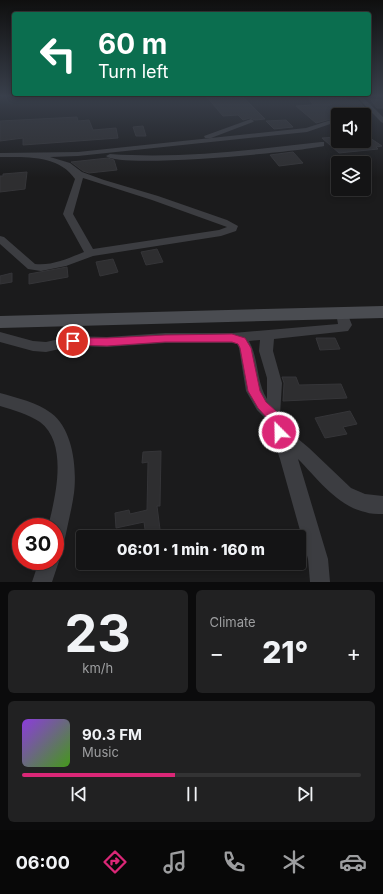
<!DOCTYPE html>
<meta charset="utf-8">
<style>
body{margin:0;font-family:Inter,sans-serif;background:#212122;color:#f1f3f6;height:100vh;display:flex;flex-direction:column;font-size:15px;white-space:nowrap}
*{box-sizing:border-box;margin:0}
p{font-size:13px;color:#9d9ea0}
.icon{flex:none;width:22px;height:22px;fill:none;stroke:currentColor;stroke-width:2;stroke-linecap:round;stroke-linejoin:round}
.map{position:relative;height:582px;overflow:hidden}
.panel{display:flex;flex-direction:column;gap:8px;padding:8px;background:#0b0b0c;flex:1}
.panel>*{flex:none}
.banner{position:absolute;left:12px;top:12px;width:359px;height:84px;border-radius:4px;box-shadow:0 2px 6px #0003,0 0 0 1px #333334;background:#0b6e4f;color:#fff;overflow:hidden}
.fabs{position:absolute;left:331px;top:108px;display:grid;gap:8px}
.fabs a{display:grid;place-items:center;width:40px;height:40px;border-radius:4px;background:#141415;box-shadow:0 2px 6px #0003,0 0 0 1px #333334;font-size:20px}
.speed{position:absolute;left:12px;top:518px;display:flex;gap:8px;font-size:20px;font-weight:700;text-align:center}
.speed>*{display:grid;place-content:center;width:52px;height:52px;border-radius:50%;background:#141415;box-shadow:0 2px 6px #0003,0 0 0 1px #333334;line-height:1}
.speed .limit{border:6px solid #d22;background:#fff;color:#111}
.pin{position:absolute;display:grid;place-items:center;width:34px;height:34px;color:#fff;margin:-17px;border:2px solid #fff;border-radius:50%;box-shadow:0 1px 4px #0007}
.me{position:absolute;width:44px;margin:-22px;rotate:337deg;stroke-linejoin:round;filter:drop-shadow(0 0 3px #0008)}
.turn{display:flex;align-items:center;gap:14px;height:84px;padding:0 20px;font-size:18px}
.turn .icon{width:52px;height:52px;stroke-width:2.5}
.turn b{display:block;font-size:28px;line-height:34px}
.big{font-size:30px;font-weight:800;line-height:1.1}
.panel .widget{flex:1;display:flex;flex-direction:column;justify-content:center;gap:6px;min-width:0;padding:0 14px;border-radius:6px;background:#212122}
.panel .dial{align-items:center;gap:0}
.dial b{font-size:52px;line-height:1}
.song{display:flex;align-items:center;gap:12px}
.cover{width:48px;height:48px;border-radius:6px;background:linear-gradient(135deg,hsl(270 70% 55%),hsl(100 70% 35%))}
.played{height:4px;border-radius:2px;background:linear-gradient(90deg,#db2777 45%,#333334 45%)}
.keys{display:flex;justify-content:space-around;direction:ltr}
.heat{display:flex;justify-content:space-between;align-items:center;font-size:22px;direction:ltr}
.panel .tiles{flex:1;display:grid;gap:8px;grid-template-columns:1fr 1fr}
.widget:last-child{grid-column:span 2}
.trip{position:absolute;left:76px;top:530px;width:230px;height:40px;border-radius:4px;background:#141415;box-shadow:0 2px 6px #0003,0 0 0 1px #333334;font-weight:800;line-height:40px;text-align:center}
.menu{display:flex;height:64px;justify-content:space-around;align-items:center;background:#080808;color:#9d9ea0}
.menu .icon{width:28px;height:28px}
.menu .current{color:#db2777}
.menu b{font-size:18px;color:#f1f3f6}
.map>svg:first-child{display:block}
.building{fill:#2e2e30;stroke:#353538}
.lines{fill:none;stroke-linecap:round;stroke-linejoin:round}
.street{fill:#3c3d41;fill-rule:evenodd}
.secondary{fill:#4a4c51;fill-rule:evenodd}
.route{fill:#db2777;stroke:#8e194d}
</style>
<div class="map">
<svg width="383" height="582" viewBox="0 0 383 582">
<rect width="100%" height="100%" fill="#1b1b1c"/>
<path class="building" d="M206,96H242L265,119L255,120L250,118L243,120L238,115L223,116Z
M309,98H346L347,100H358L365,108H355L362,112L338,114V121H334L331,119L316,123L296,106L313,105Z
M370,99L383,100V108H377Z
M77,117L78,121L89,120L93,130L116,128L118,138L23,145V138L0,141V121Z
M286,120L293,127L274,129L266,121Z
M143,126L146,136H136L133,127Z
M364,134L382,146L376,147L378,149L339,153L322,138L338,137V141H364Z
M293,152L303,163L279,166L270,155Z
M108,158L114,160L117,170L89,173L83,171L71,162Z
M27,172L25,189L0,192V176H3V174Z
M157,249L163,262L146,265L141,252Z
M113,259L118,272L100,276L96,262Z
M67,267L68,277L29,284V274Z
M12,273V282L0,284V276Z
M316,338H335L340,349L320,350Z
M282,377H296L299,385L341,384L347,398L283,401L284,383Z
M350,411L357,424L343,427L347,434L325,438L315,418Z
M161,451L160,506H157L161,537H146L144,522L116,528L115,513L129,510L130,514L147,510L148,462L142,463L143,452Z"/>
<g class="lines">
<path class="street" d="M356,96H362L383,117V123L381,122Z
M251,119L254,121L253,122L211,138H205L204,136Z
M331,120L333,121V123L307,132L78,156L50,157L70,163L82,172L104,180L158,196L227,220L238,226L236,231L221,236L93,256L66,266L41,271L28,269L0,244V236L4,237L35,264C52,266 69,258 84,252L63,214L75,179C59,155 26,157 0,157V153L78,152L306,128ZM83,178L152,200L227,227L219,230L93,249L73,214Z
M321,142H324V146C297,152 121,169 106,156L110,154C181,159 251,150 321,142Z
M342,309L346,310L352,325L348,331L274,339L273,351L282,383L280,415L285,428L309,448L351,488L365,494L383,496V514C377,514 370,514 365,512C337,506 317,478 298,459L328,559L330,582H310L308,559L280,459L266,419L257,410L246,391L239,348L237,344L232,343H165L107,347L73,346L46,352L33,351L0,342V332L33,341L46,342L73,336L107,337L165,333H233L338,324L336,313L338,310ZM260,340L259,351L267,378V399C256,381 259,359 249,341Z
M0,393C17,398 37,402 51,413C73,429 77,468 74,493C72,508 68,523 65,538L62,545L55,548V527H48C55,498 69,444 40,422C28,414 13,410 0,406Z
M55,553L59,561L52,582H32L39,561H55Z"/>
<path class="secondary" d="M383,306V318L0,328V316Z"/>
</g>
<linearGradient id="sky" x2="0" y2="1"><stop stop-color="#0f0f0f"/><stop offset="0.54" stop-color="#393f4b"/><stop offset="1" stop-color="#393f4b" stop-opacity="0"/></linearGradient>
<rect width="383" height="178" fill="url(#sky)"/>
<path class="route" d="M232,334L245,338L251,348L260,391L266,402L276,411L285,432L283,436L279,438L274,436L267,418L258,408L248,391L240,348L238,344L232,342H165L107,346L73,345L69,344L68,341L69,339L73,338H107L165,335Z"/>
</svg>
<div class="fabs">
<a><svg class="icon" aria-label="sound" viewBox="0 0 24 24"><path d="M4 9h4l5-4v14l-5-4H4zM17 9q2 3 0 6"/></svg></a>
<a><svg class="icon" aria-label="layers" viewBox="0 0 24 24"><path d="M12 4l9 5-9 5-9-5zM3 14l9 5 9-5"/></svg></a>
</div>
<div class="speed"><div class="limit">30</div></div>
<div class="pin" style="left:73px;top:341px;background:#d93025"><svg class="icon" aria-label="arrive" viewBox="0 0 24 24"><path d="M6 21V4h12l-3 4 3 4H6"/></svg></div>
<svg class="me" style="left:279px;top:432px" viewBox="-20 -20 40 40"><circle r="17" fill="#db2777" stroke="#fff" stroke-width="3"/><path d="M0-11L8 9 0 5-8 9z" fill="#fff"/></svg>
<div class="trip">06:01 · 1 min · 160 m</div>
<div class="banner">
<div class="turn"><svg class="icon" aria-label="left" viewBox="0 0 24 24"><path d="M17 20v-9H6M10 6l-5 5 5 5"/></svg><div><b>60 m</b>Turn left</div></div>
</div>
</div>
<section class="panel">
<div class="tiles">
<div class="widget dial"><b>23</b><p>km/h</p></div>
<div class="widget"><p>Climate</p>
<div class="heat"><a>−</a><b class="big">21°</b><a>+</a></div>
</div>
<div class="widget">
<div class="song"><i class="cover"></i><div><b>90.3 FM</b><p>Music</p></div></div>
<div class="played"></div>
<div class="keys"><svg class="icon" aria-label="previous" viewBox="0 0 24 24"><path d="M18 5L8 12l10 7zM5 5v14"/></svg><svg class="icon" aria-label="pause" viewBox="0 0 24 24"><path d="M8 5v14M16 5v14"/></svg><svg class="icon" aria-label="next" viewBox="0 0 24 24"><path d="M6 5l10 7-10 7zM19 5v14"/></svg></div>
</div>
</div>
</section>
<nav class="menu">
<b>06:00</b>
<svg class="icon current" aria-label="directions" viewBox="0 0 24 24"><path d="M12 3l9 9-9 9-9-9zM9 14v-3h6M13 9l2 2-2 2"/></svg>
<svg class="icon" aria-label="music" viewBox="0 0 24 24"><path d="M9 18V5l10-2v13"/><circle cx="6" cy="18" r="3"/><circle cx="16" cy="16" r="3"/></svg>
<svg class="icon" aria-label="phone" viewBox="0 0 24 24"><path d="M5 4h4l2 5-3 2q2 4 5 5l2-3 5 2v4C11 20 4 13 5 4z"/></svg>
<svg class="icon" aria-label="climate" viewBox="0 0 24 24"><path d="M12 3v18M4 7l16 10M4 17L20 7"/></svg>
<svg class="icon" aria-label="car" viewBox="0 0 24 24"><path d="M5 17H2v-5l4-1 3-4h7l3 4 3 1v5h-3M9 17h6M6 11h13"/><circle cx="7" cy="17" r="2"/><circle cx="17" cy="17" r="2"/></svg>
</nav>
